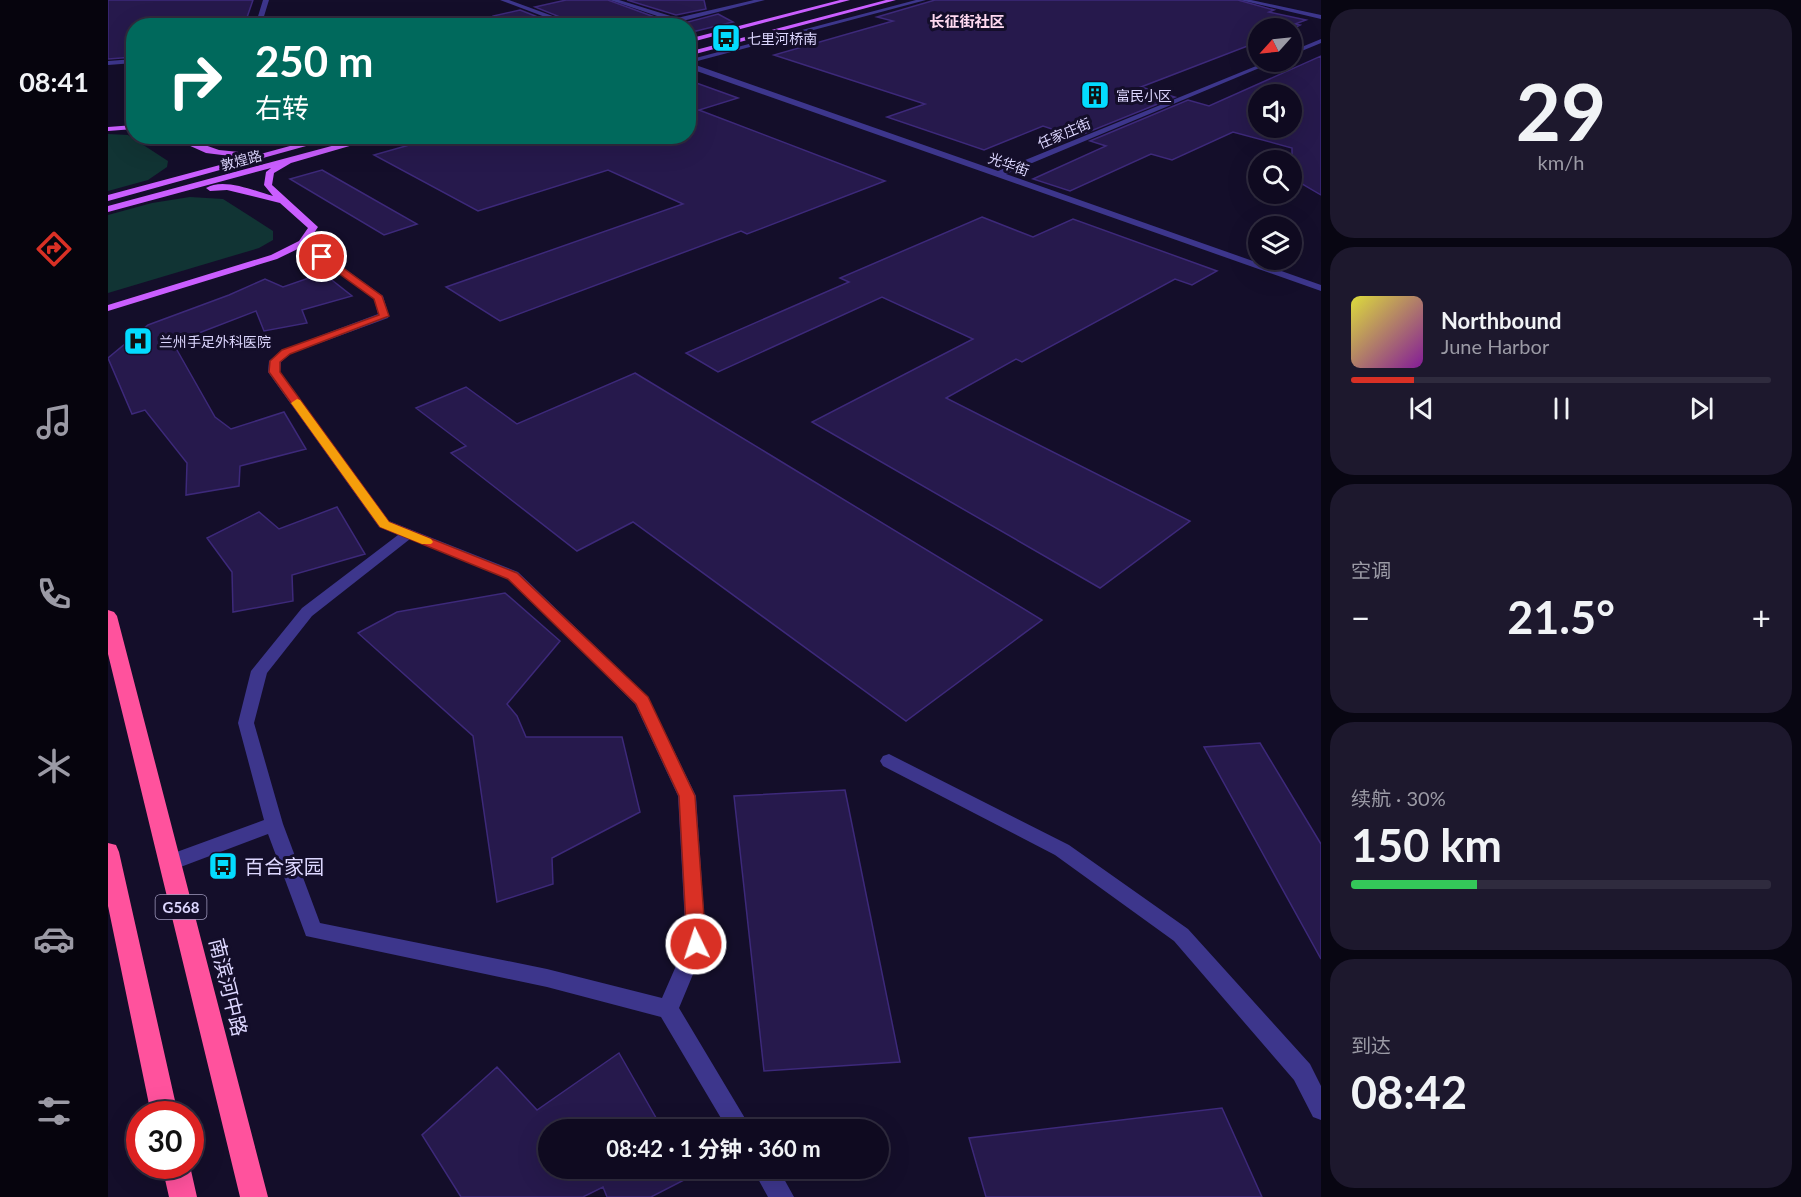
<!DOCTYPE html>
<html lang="zh">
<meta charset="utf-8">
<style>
body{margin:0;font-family:Lato,"Noto Sans SC",sans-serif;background:#1d182d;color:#f1f3f6;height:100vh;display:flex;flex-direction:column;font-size:22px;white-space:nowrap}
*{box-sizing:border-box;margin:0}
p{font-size:20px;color:#9b9aa5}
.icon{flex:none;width:33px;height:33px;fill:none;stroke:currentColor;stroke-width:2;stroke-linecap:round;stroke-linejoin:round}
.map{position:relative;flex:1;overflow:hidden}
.drawer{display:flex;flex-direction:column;gap:9px;padding:9px;background:#080612;width:480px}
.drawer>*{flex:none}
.hud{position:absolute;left:18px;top:18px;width:570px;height:126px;border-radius:24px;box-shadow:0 6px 24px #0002,0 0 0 2px #2f2b3e;background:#00695c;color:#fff;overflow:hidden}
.needle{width:39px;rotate:243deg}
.tools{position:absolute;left:1140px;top:18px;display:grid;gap:12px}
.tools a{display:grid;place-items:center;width:54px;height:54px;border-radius:50%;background:#0f0a20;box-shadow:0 6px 24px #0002,0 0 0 2px #2f2b3e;font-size:30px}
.speed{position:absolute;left:18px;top:1101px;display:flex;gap:12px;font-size:30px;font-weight:700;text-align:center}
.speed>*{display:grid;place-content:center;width:78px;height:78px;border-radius:50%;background:#0f0a20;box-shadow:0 6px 24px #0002,0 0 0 2px #2f2b3e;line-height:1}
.speed .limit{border:9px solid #d22;background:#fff;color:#111}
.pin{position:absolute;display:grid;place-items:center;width:51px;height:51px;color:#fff;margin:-26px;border:3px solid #fff;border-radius:50%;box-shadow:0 2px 6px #0007}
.me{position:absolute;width:66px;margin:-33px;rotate:356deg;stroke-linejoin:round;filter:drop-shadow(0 0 4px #0008)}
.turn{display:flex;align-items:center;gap:21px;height:126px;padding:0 30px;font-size:27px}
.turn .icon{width:78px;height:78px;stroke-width:2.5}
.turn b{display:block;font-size:42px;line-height:51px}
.big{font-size:45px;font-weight:700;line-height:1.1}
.drawer .card{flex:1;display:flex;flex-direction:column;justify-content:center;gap:9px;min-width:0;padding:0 21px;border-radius:24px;background:#1d182d}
.drawer .dial{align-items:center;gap:0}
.dial b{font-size:78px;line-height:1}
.song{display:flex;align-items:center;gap:18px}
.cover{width:72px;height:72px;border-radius:9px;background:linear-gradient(135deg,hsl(60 70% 55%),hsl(290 70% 35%))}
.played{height:6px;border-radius:3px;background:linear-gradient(90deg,#d93025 15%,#2f2b3e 15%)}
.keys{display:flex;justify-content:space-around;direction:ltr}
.heat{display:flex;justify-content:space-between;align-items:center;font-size:33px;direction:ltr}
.charge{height:9px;border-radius:4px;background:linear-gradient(90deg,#34c759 30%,#2f2b3e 0)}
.trip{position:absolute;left:430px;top:1119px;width:351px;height:60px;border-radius:30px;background:#0f0a20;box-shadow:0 6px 24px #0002,0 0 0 2px #2f2b3e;font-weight:700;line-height:60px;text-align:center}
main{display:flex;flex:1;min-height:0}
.menu{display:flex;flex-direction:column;width:108px;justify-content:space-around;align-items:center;background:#06040d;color:#9b9aa5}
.menu .icon{width:42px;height:42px}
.menu .on{color:#d93025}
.menu b{font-size:27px;color:#f1f3f6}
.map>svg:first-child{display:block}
.green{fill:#113434}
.building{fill:#26194c;stroke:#3d297a;stroke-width:1.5;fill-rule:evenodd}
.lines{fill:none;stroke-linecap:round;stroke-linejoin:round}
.minor{fill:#3d368c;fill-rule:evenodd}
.major{fill:#ca5eff;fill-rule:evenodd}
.highway{fill:#ff529d;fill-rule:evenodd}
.route{fill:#d93025;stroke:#8d1f18;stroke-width:1.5}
.slow{fill:#f59e0b}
.labels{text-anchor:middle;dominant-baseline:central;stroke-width:6;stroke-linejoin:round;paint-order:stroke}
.far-poi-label{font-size:14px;fill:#ddd7ff;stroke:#140e2a;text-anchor:start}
.far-street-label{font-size:14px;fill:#ddd7ff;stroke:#140e2a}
.far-neighbourhood-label{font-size:15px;font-weight:bold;fill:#ffd9f0;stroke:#140e2a}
.shield{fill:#140e2a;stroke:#a19bbf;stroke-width:1.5}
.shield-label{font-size:15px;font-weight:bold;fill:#ddd7ff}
.near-poi-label{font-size:20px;fill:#ddd7ff;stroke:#140e2a;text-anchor:start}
.near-street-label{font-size:20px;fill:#ddd7ff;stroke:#140e2a}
</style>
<main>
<nav class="menu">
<b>08:41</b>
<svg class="icon on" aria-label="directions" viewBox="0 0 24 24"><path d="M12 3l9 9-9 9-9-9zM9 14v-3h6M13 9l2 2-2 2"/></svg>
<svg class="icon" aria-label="music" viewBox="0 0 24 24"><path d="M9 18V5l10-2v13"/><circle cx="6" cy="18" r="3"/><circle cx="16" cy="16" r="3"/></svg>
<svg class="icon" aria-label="phone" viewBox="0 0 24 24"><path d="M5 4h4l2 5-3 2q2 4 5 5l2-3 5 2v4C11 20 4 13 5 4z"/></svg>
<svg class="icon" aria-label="climate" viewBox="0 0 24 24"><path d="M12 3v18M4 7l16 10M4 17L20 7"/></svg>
<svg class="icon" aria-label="car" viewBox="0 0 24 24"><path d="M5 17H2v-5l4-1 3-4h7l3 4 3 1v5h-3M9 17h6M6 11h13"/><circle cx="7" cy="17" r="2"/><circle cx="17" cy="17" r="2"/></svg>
<svg class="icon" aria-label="filters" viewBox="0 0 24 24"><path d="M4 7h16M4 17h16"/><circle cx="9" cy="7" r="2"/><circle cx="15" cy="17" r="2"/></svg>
</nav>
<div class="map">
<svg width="1213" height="1197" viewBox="0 0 1213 1197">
<rect width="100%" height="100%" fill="#140e2a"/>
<path class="green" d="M0,134L20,135L60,161L59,167L40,180L0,191Z
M82,197L115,199L165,231V240L151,248L0,293V215L44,203Z"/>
<path class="building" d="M0,0H145L136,26H26V57L0,59Z
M458,0H500L552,19L526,26H474L427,7Z
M519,0H596L598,9L568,15Z
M827,0H1130L1166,10L1161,12L1198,20L1187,24L1192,25L1184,29L1150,28V42L1033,87L1067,97L968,137L935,126L876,150L779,117L817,104L666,55L785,21L769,17Z
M412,10L453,26H386L385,16Z
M610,14L625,22L580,33V22Z
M1213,56V195L1184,178V148L1125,132L1064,160L1043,154L962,191L925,179L998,146L982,141L1080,100L1101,106ZM1150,94H1184V128H1150Z
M580,80L630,98L591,110L777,181L639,234L633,231L392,321L338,287L575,204L500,170L370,211L266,155L333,136H580Z
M214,170L309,224L276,235L182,179Z
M874,217L925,237L965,219L1109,271L1084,285L1067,279L914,362L908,359L838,398L1082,521L992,588L704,422L865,339L774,297L610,372L578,353L741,282L732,278Z
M215,273L244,296L194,310L199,323L156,331L148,311L65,343L107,417L123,429L176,412L198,449L132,466L131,486L78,495L79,463L37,410L24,414L0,358L40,325L121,295L157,279L175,287Z
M527,373L659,453L934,620L798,721L525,522L469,551L343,453L358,446L308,408L358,387L409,424Z
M229,507L257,554L184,575L185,601L125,612L124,572L99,538L151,512L171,529Z
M397,593L452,641L399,704L409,716L418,737H514L532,812L444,858L445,884L389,902L365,736L250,633L289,612Z
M1152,743L1213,844V959L1096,747Z
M737,790L792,1062L656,1071L626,796Z
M511,1053L555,1130H441V1168H577L582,1177L543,1197H499L495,1187L475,1197H353L314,1135L389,1067L429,1110Z
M1114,1108L1154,1197H878L861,1138Z"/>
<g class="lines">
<path class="minor" d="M155,0H161L153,26H147Z
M392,0H401L472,26H461Z
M502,0H511L569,18L646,0H657L555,26H542L561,20Z
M808,0H818L582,63L890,171L1158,62H1166L898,174L1213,285V291L580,68V60Z
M1132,0H1143L1213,15V19Z
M1213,39V43L1184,55V51Z
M26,59V63L0,65V61Z
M192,241H198L275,296L281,316L280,318L182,354L173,362L172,372L281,521L410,572L540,697L588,796L598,943L571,1008L644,1130H620L553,1017L439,987L198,936L160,834L62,871L55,869L53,863L55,857L156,820L130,723L143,671L194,608L290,535L271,527L160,372L161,361L174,350L270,314L266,299L192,245ZM302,539L400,578L527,704L570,796L578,943L554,998L439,969L212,923L175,824L146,723L159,673L204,616Z
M781,754L961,845L1080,929L1202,1064L1213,1086V1120L1205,1117L1186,1080L1066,941L947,855L775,766L772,761L775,756Z
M644,1168H670L686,1197H660Z"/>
<path class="major" d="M732,0H742L580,43V39Z
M778,0H788L580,56V52Z
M26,125V129L0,131V127Z
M60,136H71L111,150L141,153L145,156L219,136H234L0,201V195L138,158L98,153Z
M261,136H276L183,163L166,173L164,185L210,227L198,245L169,259L0,311V305L163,255L191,241L200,228L172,203L119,190L102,191L98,188C115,177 147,191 165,196L156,185L158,172L163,168L0,212V206Z"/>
<path class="highway" d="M0,610L6,612L9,616L160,1197H132L0,654Z
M0,843L8,845L11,852L70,1114H43L0,906Z
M54,1166H82L89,1197H61Z"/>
</g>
<path class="route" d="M211,255H217L274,296L281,316L182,354L172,362V372L281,522L409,573L540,697L587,796L598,944L595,949L588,952L582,949L579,944L571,796L528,704L400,579L272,527L161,372L162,361L174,350L271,315L266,299L211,259Z"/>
<path class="slow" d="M189,399L192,400L281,522L323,539L325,542L323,544H314L272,527L183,403Z"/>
<defs>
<g id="bus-square" transform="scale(1.5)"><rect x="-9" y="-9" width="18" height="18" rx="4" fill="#03dbff" stroke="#140e2a"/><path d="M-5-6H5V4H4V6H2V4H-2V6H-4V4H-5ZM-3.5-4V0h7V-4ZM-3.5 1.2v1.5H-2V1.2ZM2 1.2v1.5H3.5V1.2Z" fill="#111"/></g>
<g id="building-square" transform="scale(1.5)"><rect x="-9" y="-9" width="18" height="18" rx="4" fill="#03dbff" stroke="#140e2a"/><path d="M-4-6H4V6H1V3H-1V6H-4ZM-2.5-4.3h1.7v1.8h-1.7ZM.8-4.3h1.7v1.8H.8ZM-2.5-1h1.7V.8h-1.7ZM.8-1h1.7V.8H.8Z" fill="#111"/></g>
<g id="hospital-square" transform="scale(1.5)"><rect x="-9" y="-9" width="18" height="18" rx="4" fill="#03dbff" stroke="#140e2a"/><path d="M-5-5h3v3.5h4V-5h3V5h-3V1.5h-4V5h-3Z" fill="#111"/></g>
</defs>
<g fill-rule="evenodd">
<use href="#bus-square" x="618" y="38"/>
<use href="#building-square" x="987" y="95"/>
<use href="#hospital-square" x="30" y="341"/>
<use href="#bus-square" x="115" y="866"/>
</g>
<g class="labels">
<g class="far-poi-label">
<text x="639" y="38">七里河桥南</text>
<text x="1008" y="95">富民小区</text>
<text x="51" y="341">兰州手足外科医院</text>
</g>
<g class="far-street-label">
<text transform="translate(956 133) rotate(-23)">任家庄街</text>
<text transform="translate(133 160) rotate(-15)">敦煌路</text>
<text transform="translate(901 164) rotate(19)">光华街</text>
</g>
<g class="far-neighbourhood-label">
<text x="859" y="21">长征街社区</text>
</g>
<rect class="shield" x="47.5" y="895" width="51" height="24" rx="4.5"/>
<g class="shield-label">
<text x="73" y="907">G568</text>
</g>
<g class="near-poi-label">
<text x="136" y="866">百合家园</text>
</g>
<g class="near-street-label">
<text transform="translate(121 987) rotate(76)">南滨河中路</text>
</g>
</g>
</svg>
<div class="tools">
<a><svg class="needle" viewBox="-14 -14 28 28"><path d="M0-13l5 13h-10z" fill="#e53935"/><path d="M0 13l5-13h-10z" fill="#9b9aa5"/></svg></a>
<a><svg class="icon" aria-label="sound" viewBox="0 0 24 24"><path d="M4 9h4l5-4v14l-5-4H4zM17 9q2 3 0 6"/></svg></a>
<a><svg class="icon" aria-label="search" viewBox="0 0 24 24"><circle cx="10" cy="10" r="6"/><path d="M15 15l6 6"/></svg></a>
<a><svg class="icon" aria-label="layers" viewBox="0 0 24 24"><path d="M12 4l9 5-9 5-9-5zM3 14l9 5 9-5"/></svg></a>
</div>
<div class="speed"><div class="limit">30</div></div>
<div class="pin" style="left:214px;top:257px;background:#d93025"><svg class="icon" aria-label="arrive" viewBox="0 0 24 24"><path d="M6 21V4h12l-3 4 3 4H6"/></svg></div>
<svg class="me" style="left:588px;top:944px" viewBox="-20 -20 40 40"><circle r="17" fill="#d93025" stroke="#fff" stroke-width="3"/><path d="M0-11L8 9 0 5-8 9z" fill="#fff"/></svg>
<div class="trip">08:42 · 1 分钟 · 360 m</div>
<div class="hud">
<div class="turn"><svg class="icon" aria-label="right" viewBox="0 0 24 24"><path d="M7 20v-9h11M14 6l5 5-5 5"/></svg><div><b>250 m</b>右转</div></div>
</div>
</div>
<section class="drawer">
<div class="card dial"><b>29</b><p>km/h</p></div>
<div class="card">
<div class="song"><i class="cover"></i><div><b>Northbound</b><p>June Harbor</p></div></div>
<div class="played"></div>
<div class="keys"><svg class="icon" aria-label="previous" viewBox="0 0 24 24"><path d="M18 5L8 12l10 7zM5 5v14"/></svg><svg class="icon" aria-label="pause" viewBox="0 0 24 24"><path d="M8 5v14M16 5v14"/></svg><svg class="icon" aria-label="next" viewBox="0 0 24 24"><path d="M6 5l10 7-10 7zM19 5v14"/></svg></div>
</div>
<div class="card"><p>空调</p>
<div class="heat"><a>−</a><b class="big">21.5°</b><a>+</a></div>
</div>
<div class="card"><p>续航 · 30%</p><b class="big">150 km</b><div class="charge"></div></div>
<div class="card"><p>到达</p><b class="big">08:42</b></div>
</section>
</main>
